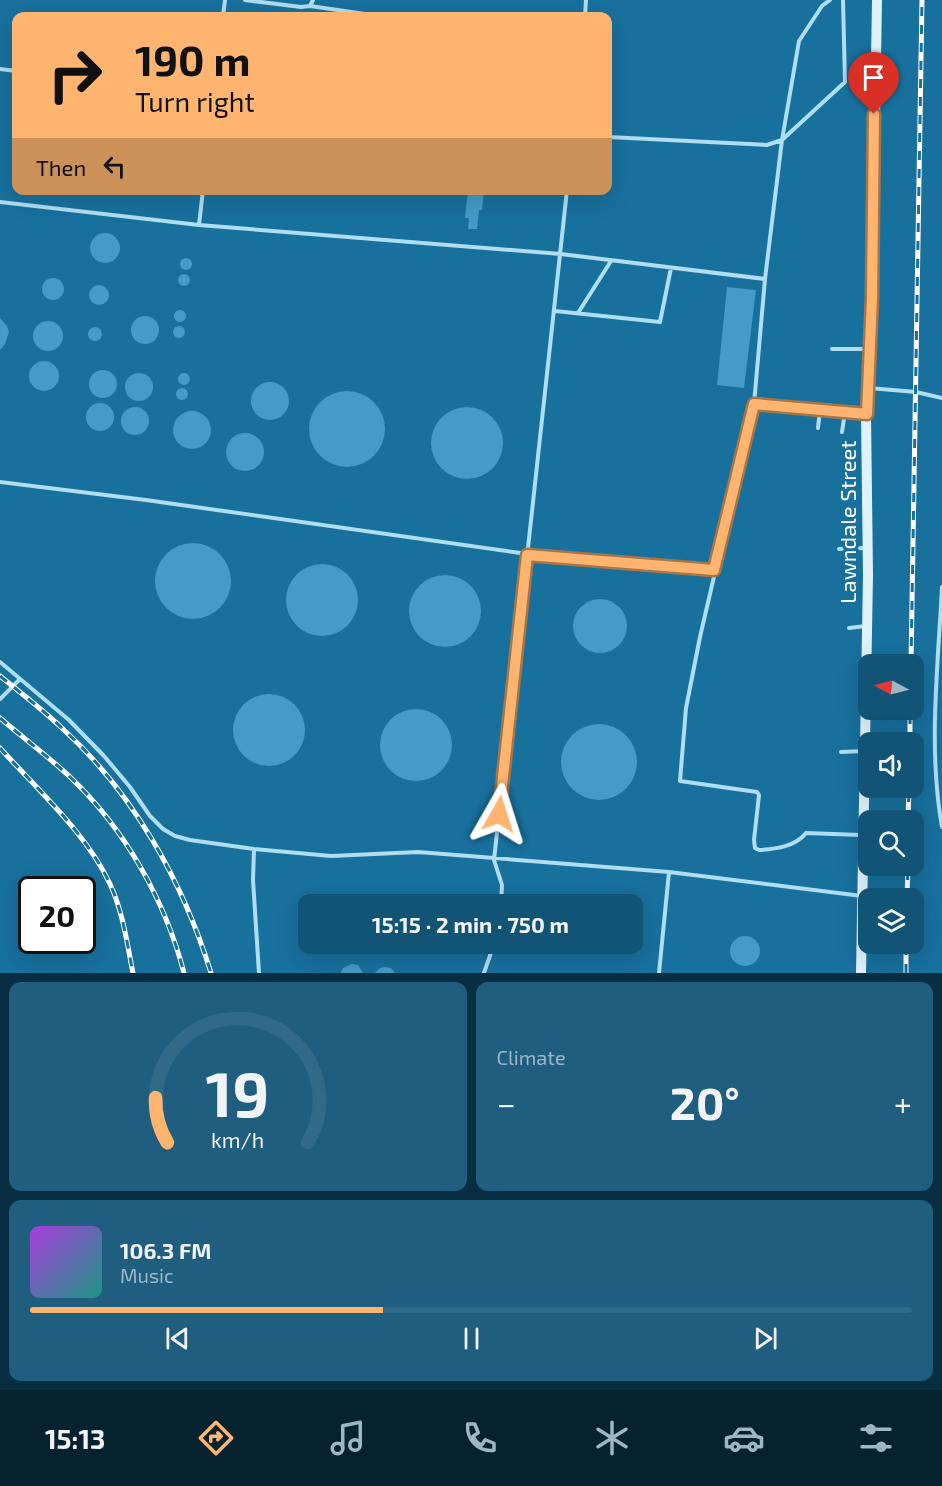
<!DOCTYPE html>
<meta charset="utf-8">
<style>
body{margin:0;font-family:"Exo 2",sans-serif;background:#1f5e7e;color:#f1f3f6;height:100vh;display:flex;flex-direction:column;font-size:22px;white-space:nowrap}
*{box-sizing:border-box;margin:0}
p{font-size:20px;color:#9cb7c5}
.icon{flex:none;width:33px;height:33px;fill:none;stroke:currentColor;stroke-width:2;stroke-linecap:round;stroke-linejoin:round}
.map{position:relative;height:973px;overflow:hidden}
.side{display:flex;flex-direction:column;gap:9px;padding:9px;background:#0a2e41;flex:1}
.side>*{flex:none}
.top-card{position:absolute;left:12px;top:12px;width:600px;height:183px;border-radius:12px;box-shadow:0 6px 24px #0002;background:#ffb570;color:#111;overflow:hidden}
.needle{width:39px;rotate:277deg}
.tools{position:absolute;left:858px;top:654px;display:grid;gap:12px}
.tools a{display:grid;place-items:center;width:66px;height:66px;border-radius:12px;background:#125476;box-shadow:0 6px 24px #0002;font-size:30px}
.speed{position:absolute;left:18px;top:876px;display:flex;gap:12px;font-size:30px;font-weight:700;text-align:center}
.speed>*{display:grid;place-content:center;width:78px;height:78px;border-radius:50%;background:#125476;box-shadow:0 6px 24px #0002;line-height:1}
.speed .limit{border:3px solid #111;border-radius:9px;background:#fff;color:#111}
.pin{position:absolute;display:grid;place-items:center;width:51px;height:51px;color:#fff;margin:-62px -26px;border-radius:50% 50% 50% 0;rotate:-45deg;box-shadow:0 0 6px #0007}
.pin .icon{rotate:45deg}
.me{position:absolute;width:66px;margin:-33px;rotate:6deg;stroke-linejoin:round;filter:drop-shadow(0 0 4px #0008)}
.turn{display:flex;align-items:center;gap:21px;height:126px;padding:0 24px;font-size:27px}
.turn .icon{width:78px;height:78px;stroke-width:2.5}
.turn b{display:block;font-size:42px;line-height:51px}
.then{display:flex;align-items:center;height:57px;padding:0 24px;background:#0003;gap:12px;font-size:22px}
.big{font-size:45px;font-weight:700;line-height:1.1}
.side .tile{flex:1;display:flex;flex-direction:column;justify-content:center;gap:9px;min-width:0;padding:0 21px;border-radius:12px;background:#1f5e7e}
.side .dial{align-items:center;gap:0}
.dial svg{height:156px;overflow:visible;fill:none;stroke:#316a88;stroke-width:7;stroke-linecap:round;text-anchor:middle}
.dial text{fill:#f1f3f6;stroke:none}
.song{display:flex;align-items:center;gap:18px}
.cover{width:72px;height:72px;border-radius:9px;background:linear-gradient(135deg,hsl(280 70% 55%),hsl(170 70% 35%))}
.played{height:6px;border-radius:3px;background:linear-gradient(90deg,#ffb570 40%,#316a88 40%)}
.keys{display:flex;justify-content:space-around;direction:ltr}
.heat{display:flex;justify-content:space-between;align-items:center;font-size:33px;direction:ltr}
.side .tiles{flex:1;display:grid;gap:9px;grid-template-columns:1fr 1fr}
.tile:last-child{grid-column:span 2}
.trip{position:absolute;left:298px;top:894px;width:345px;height:60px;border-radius:12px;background:#125476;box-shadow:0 6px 24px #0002;font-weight:700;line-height:60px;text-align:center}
.tabs{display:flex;height:96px;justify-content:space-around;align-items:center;background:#07222f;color:#9cb7c5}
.tabs .icon{width:42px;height:42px}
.tabs .current{color:#ffb570}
.tabs b{font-size:27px;color:#f1f3f6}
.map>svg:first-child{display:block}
.building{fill:#449bc5}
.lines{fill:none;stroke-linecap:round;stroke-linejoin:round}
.lane{stroke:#afddf2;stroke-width:4}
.secondary{stroke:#def2fc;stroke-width:10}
.rail-casing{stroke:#fff;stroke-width:5}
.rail{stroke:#18709d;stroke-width:3;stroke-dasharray:9;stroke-linecap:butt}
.route-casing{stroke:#a67649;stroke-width:15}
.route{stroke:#ffb570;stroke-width:10}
.labels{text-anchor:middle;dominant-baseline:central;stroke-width:6;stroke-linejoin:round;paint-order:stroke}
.street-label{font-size:22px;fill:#fff;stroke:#18709d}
</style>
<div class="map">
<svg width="942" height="973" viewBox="0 0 942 973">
<rect width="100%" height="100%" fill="#18709d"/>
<path class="building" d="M468,190H484L482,210H479L477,229H468L469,218H465Z
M90 248a15 15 0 1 1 30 0a15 15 0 1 1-30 0Z
M180 264a6 6 0 1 1 12 0a6 6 0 1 1-12 0Z
M178 280a6 6 0 1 1 12 0a6 6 0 1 1-12 0Z
M42 289a11 11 0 1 1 22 0a11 11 0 1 1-22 0Z
M89 295a10 10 0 1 1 20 0a10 10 0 1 1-20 0Z
M727,287L756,290L744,388L717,385Z
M174 316a6 6 0 1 1 12 0a6 6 0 1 1-12 0Z
M131 330a14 14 0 1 1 28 0a14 14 0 1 1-28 0Z
M0,318L7,326L9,332L5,344L0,350Z
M33 336a15 15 0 1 1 30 0a15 15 0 1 1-30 0Z
M173 332a6 6 0 1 1 12 0a6 6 0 1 1-12 0Z
M88 334a7 7 0 1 1 14 0a7 7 0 1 1-14 0Z
M29 376a15 15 0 1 1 30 0a15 15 0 1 1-30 0Z
M89 384a14 14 0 1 1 28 0a14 14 0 1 1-28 0Z
M125 387a14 14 0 1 1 28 0a14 14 0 1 1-28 0Z
M178 379a6 6 0 1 1 12 0a6 6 0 1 1-12 0Z
M251 401a19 19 0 1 1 38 0a19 19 0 1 1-38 0Z
M176 394a6 6 0 1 1 12 0a6 6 0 1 1-12 0Z
M309 429a38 38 0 1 1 76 0a38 38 0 1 1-76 0Z
M86 417a14 14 0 1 1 28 0a14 14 0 1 1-28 0Z
M121 421a14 14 0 1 1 28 0a14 14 0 1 1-28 0Z
M431 443a36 36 0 1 1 72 0a36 36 0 1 1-72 0Z
M173 430a19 19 0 1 1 38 0a19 19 0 1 1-38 0Z
M226 452a19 19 0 1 1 38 0a19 19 0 1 1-38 0Z
M155 581a38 38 0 1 1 76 0a38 38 0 1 1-76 0Z
M286 600a36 36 0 1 1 72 0a36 36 0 1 1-72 0Z
M409 611a36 36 0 1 1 72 0a36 36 0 1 1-72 0Z
M573 626a27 27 0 1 1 54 0a27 27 0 1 1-54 0Z
M233 730a36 36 0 1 1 72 0a36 36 0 1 1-72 0Z
M380 745a36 36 0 1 1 72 0a36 36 0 1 1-72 0Z
M561 762a38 38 0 1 1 76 0a38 38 0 1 1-76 0Z
M730 951a15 15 0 1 1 30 0a15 15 0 1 1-30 0Z
M352,964L358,965L363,973H341L343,968Z
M385,967L391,968L395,973H375L380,968Z"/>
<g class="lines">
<path class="lane" d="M245,0L301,7L310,6L313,0
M830,0L822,6L799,41L782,140L765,279L754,404L700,637L686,708L680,781L757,792L759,795L754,840L755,848L759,850C775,849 795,847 806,833L861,835
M310,6L379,16
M223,16L225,0
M585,16L586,0
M0,69L16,71
M608,137L767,145L782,140L845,82L843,0
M0,202L199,225L561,254L765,279
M199,225L203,190
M555,311L660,322L671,268
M578,313L611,261
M832,349H868
M869,388L916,392L942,398
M754,404L866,414
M818,428L820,410
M842,432L845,412
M0,482L146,500L527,554L714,571
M839,549L865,548
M942,587C938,666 928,749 942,827
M849,628L866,626
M0,662L69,720L104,756L130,787L150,816L163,829L175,836L190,840L254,849L331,856L418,852L669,872L862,896
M0,699L20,679
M841,752L865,751
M254,849L253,880L259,973
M501,904L502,885L494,860L567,190
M484,973L494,944
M659,973L669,872"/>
<path class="secondary" d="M861,973L868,575L866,414L872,298L877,0"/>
<g class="rail-casing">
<path id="rail" d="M911,664L922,0
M0,676C21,693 43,710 63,729C134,794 183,882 211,973
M0,718C23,738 48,756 70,777C125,829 165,900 184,973
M910,742V710
M0,748C37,789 87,834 110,884C123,912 127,943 133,973
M908,820L909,788
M907,898L908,866
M906,973V944"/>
</g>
<use href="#rail" class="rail"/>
</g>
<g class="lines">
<g class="route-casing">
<path id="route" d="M499,814L527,555L714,570L754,404L867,414L872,298L874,114"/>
</g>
<use href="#route" class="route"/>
</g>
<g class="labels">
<g class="street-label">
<text transform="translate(847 522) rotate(-90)">Lawndale Street</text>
</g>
</g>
</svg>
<div class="tools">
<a><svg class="needle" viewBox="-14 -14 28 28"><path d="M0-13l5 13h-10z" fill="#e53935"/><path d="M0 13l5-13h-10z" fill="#9cb7c5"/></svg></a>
<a><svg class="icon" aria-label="sound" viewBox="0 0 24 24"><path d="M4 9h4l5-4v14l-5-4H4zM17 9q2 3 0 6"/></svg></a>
<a><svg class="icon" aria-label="search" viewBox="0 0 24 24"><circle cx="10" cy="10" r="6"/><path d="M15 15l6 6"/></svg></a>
<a><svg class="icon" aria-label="layers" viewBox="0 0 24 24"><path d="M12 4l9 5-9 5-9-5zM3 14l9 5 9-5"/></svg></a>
</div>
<div class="speed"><div class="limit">20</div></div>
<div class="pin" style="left:874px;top:114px;background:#d93025"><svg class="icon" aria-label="arrive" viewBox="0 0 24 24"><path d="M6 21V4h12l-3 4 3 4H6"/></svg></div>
<svg class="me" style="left:499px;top:814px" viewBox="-20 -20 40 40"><path d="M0-17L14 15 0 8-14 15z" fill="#ffb570" stroke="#fff" stroke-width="4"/></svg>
<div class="trip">15:15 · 2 min · 750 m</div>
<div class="top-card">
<div class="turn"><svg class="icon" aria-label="right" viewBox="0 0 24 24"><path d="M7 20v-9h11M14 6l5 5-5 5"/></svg><div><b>190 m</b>Turn right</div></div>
<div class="then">Then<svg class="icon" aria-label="left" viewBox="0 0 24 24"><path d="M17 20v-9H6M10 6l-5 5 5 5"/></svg></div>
</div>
</div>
<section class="side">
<div class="tiles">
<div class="tile dial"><svg viewBox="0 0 100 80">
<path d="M14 69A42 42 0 1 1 86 69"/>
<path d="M14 69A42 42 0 0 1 8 46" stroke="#ffb570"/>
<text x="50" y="56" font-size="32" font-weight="700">19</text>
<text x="50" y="72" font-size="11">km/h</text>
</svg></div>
<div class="tile"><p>Climate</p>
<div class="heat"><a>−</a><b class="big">20°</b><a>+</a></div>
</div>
<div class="tile">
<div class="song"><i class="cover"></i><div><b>106.3 FM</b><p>Music</p></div></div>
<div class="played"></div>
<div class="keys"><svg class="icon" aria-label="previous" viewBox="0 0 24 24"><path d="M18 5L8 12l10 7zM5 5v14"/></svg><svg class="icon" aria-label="pause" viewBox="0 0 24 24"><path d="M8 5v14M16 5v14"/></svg><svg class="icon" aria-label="next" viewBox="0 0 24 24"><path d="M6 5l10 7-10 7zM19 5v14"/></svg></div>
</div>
</div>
</section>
<nav class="tabs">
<b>15:13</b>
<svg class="icon current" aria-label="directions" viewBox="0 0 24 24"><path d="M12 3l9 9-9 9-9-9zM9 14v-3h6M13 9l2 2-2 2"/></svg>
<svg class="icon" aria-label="music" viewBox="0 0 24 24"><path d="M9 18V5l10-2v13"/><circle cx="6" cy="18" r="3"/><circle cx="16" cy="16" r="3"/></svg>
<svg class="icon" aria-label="phone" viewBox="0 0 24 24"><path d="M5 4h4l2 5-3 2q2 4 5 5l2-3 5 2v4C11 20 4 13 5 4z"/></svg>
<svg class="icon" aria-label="climate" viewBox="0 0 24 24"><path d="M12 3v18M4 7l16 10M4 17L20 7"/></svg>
<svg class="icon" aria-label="car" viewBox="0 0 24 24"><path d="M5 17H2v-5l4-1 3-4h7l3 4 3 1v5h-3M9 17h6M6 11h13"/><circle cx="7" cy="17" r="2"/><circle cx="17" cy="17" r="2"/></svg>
<svg class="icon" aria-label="filters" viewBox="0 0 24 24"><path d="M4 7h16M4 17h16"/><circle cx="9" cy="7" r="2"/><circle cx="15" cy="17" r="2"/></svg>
</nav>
